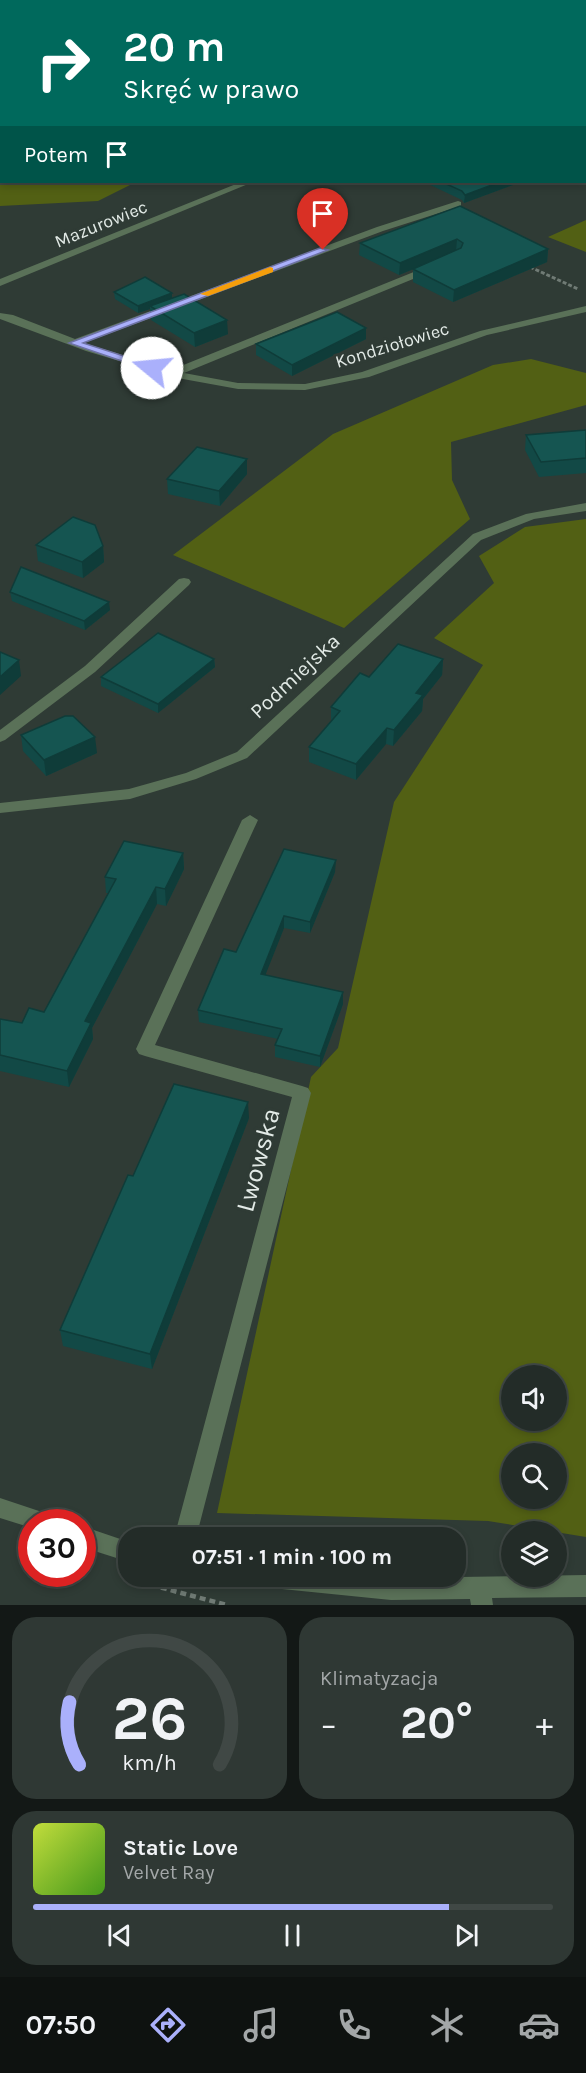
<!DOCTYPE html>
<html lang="pl">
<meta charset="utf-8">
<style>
body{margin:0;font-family:Karla,sans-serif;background:#2f3834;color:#f1f3f6;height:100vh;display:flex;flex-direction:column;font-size:22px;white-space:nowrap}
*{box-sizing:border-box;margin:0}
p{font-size:20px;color:#a3a7a8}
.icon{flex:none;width:33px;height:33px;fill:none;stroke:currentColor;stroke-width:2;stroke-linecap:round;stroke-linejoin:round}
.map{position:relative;height:1605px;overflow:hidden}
.sheet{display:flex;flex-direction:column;gap:12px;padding:12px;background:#131816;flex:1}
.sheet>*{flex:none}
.hud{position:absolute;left:0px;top:0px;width:586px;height:183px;box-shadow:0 3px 9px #0003,0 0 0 2px #404845;background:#00695c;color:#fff;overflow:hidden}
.tools{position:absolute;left:501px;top:1365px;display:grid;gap:12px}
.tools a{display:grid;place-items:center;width:66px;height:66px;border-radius:50%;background:#232c28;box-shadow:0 3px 9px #0003,0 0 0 2px #404845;font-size:30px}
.speed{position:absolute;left:18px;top:1509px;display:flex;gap:12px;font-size:30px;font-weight:700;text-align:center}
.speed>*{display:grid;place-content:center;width:78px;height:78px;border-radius:50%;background:#232c28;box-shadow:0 3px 9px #0003,0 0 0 2px #404845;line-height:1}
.speed .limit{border:9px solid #d22;background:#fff;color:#111}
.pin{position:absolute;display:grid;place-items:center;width:51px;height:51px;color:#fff;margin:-62px -26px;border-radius:50% 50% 50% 0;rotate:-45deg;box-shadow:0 0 6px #0007}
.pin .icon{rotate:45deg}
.me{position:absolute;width:66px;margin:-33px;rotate:287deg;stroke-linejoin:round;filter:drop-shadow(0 0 4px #0008)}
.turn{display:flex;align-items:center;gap:21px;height:126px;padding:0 24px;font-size:27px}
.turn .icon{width:78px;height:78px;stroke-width:2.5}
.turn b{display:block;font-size:42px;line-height:51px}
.then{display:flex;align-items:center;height:57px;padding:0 24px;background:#0003;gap:12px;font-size:22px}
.big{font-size:45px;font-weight:700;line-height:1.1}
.sheet .tile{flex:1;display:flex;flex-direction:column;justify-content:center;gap:9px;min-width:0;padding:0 21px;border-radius:24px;background:#2f3834}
.sheet .dial{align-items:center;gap:0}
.dial svg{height:156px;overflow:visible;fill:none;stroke:#404845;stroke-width:7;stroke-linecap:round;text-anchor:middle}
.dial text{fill:#f1f3f6;stroke:none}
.song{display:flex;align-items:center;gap:18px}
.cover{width:72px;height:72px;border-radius:9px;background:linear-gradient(135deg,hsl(70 70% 55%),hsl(100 70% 35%))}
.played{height:6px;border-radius:3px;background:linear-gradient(90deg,#aab0fb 80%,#404845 80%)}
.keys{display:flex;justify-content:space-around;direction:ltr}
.heat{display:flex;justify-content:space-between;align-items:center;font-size:33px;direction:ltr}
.sheet .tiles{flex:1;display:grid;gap:12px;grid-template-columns:1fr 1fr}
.tile:last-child{grid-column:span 2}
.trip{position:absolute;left:118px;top:1527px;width:348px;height:60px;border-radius:24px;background:#232c28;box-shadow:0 3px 9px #0003,0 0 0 2px #404845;font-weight:700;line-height:60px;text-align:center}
.tab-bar{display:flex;height:96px;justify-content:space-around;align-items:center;background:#0e1210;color:#a3a7a8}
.tab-bar .icon{width:42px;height:42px}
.tab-bar .current{color:#aab0fb}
.tab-bar b{font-size:27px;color:#f1f3f6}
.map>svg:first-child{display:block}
.green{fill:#526014;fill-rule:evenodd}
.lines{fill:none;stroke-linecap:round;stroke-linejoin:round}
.path-far1{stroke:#707b75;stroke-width:3;stroke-dasharray:4 2;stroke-linecap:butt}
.path{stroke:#707b75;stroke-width:4.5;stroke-dasharray:6 4;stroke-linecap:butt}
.minor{fill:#5a7158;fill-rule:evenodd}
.wall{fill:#124946}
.shaded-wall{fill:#0f3c39}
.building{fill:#155551;stroke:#0f3c39;stroke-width:1.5}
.route{fill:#aab0fb;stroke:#6e72a3;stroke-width:1.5}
.slow{fill:#f59e0b}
.labels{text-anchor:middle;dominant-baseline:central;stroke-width:6;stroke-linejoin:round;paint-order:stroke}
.far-street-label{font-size:18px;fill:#e2eae6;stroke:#2f3b35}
.street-label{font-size:21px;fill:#e2eae6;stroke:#2f3b35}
.near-street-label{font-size:26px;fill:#e2eae6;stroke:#2f3b35}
</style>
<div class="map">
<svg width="586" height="1605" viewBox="0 0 586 1605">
<rect width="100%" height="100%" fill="#2f3b35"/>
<path class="green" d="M188,0H556L191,2Z
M0,72L2,182H136L98,201L0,206Z
M586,220V252L548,237Z
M531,359L586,373V405L451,442L452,480L470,519L344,628L173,555L333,434L493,365Z
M586,519V1537L488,1521L217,1513L311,1077L338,1048L394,802L483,665L434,638L494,583L479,556L525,527ZM512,1376H556V1420H512ZM512,1454H556V1498H512Z"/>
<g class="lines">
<path class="path-far1" d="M530,267L578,289"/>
<path class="path" d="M132,1580L227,1605"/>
<path class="minor" d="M241,182H253L0,286V279Z
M458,201L461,202V206L383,231L84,343L171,370L431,265L436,268L435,270L184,373L238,383L305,384L362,372L480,331L586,306V312L487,335L369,377L305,390L238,389L172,377L86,351L0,319V313L13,315L75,339L377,227Z
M586,503V511L534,519L481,540L247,758L196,779L130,799L0,813V803L129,789L186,773L237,752L473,534L526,514Z
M184,578L189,579L191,582L189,585L95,672L5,740L0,742V730L85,666L179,579Z
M250,815L258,820L155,1045L302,1086L308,1088L311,1093L196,1538H174L292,1097L145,1056L139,1054L136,1049L242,820Z
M0,1498L51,1515L53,1522H32V1528L0,1518Z
M82,1526L129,1542V1562L82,1547Z
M586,1575V1597L492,1598L493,1605H471L470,1599L391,1600L262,1587L254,1584L251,1576L391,1578Z"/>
</g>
<path class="wall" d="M424,182H521L464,203L462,200Z
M460,206L548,249L547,262L453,302L413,282V269L418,267L399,275L359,255L360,243Z
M114,292L172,293V298L228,334L195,347L151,320L150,309L138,313L115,299Z
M366,328V339L292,376L256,355V344Z
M586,430V473L539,477L525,450L526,435Z
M247,459V474L220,506L168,494L167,479Z
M36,545L103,546L104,562L83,578L38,561Z
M10,592L110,610L85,630L12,601Z
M214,659L215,667L158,713L101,686V677Z
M443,659L442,675L423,699L422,711L393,746L386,744L356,780L309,762V747L331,721V707L369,677Z
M21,735L97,753L46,776L23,751Z
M183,853L184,869L166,906L157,904L92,1028L93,1039L69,1087L0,1071V1019L22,1023L44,1012L108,893H106L105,877Z
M335,872L310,933L284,928L265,975L343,1004L320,1067L275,1057V1045L278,1039L199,1022L198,1010L236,952Z
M249,1118L152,1369L63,1346L60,1330L133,1176Z"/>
<path class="shaded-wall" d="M0,29H2V38H0Z
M500,182H521L464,203L465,195Z
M457,239L456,251L399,275L400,263Z
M548,249L547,262L453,302L454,290Z
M172,293V301L150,306V309L138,313V306Z
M227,320L228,334L195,347L194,333Z
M366,328V339L292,376V365Z
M247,459V474L220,506L219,491Z
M103,546L104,562L83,578L82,562Z
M109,602L110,610L85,630L84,621Z
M214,659L215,667L158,713V704Z
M443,659L442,675L423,699L422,711L393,746L394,730L416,693Z
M19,660L21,676L0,695V677Z
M387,728L386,744L356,780V764Z
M95,737L97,753L46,776L44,760Z
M183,853L184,869L166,906L165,889Z
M336,860L335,872L310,933V922Z
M156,887L157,904L92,1028L93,1039L69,1087L67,1071L85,1021Z
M284,916V928L261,986V974Z
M343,992V1004L320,1067V1056Z
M248,1102L249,1118L152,1369L150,1354Z"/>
<path class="building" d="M0,0H164L159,2H2V29H0Z
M585,21H586V151L585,150Z
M442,182H500L465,195L462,191Z
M460,206L548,249L454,290L413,269L461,248L463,243L457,239L400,263L360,243Z
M145,277L172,293L138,306L114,292Z
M184,294L227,320L194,333L150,306Z
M337,312L366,328L292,365L256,344Z
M586,430V458L541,462L526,435Z
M197,447L247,459L219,491L167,479Z
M73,517L95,525L103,546L82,562L36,545Z
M21,567L109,602L84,621L10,592Z
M158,633L214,659L158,704L101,677Z
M398,644L443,659L416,693L423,695L394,730L387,728L356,764L309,747L340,711L331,707L360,673L369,677Z
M0,652L19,660L0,677Z
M65,716H73L95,737L44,760L21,735Z
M124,841L183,853L165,889L156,887L85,1021L91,1023L67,1071L0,1055V1019L22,1023L29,1008L44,1012L116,879L105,877Z
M284,849L336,860L310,922L284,916L261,974L343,992L320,1056L275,1045L282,1029L198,1010L224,949L236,952Z
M174,1084L248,1102L150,1354L60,1330L128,1175L133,1176Z"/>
<path class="route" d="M320,248L328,250L83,343L155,366V370H148L69,343Z"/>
<path class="slow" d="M270,267L273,268V272L208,296L200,294Z"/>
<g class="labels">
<g class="far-street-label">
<text transform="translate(101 224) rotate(-22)">Mazurowiec</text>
<text transform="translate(392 345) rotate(-17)">Kondziołowiec</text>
</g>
<g class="street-label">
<text transform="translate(295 676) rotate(-43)">Podmiejska</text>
</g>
<g class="near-street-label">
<text transform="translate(258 1160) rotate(-75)">Lwowska</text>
</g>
</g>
</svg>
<div class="tools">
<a><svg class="icon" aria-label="sound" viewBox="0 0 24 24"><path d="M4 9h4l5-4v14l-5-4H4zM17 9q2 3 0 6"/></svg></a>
<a><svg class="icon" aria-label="search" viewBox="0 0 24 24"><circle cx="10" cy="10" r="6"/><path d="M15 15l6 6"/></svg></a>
<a><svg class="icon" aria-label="layers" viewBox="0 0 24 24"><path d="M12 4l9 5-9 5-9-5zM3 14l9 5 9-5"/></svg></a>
</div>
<div class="speed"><div class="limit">30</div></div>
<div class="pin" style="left:323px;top:250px;background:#d93025"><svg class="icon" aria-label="arrive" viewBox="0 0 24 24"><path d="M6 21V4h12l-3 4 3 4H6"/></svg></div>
<svg class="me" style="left:152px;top:368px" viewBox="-20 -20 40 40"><circle r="19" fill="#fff"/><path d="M0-13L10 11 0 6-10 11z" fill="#aab0fb"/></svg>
<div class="trip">07:51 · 1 min · 100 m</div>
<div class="hud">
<div class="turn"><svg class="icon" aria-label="right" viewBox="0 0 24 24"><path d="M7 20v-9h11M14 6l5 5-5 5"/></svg><div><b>20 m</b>Skręć w prawo</div></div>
<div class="then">Potem<svg class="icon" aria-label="arrive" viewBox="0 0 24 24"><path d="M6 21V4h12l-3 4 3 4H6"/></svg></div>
</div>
</div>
<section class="sheet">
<div class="tiles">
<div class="tile dial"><svg viewBox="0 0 100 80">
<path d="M14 69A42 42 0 1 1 86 69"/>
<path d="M14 69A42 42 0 0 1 9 37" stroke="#aab0fb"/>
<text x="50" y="56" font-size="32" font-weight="700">26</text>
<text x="50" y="72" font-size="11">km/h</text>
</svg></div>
<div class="tile"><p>Klimatyzacja</p>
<div class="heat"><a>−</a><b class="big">20°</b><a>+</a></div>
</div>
<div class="tile">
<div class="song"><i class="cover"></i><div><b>Static Love</b><p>Velvet Ray</p></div></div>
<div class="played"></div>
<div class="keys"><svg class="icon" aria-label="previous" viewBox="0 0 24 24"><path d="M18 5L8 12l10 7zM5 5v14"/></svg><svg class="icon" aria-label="pause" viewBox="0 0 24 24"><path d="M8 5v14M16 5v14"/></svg><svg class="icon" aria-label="next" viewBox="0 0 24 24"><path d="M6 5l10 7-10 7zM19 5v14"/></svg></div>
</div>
</div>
</section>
<nav class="tab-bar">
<b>07:50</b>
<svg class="icon current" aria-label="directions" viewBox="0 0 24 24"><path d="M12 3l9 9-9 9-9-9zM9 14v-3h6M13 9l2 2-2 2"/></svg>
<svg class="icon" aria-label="music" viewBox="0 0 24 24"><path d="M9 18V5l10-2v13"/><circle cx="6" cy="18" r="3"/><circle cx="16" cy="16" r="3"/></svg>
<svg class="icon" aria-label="phone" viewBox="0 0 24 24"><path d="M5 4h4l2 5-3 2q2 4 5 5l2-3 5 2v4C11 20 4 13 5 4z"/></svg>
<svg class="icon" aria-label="climate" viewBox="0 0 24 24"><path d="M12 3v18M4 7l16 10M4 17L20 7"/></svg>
<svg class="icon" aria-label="car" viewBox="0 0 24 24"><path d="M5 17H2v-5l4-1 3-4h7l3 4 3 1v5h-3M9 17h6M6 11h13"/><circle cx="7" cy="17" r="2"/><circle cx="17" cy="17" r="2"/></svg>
</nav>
